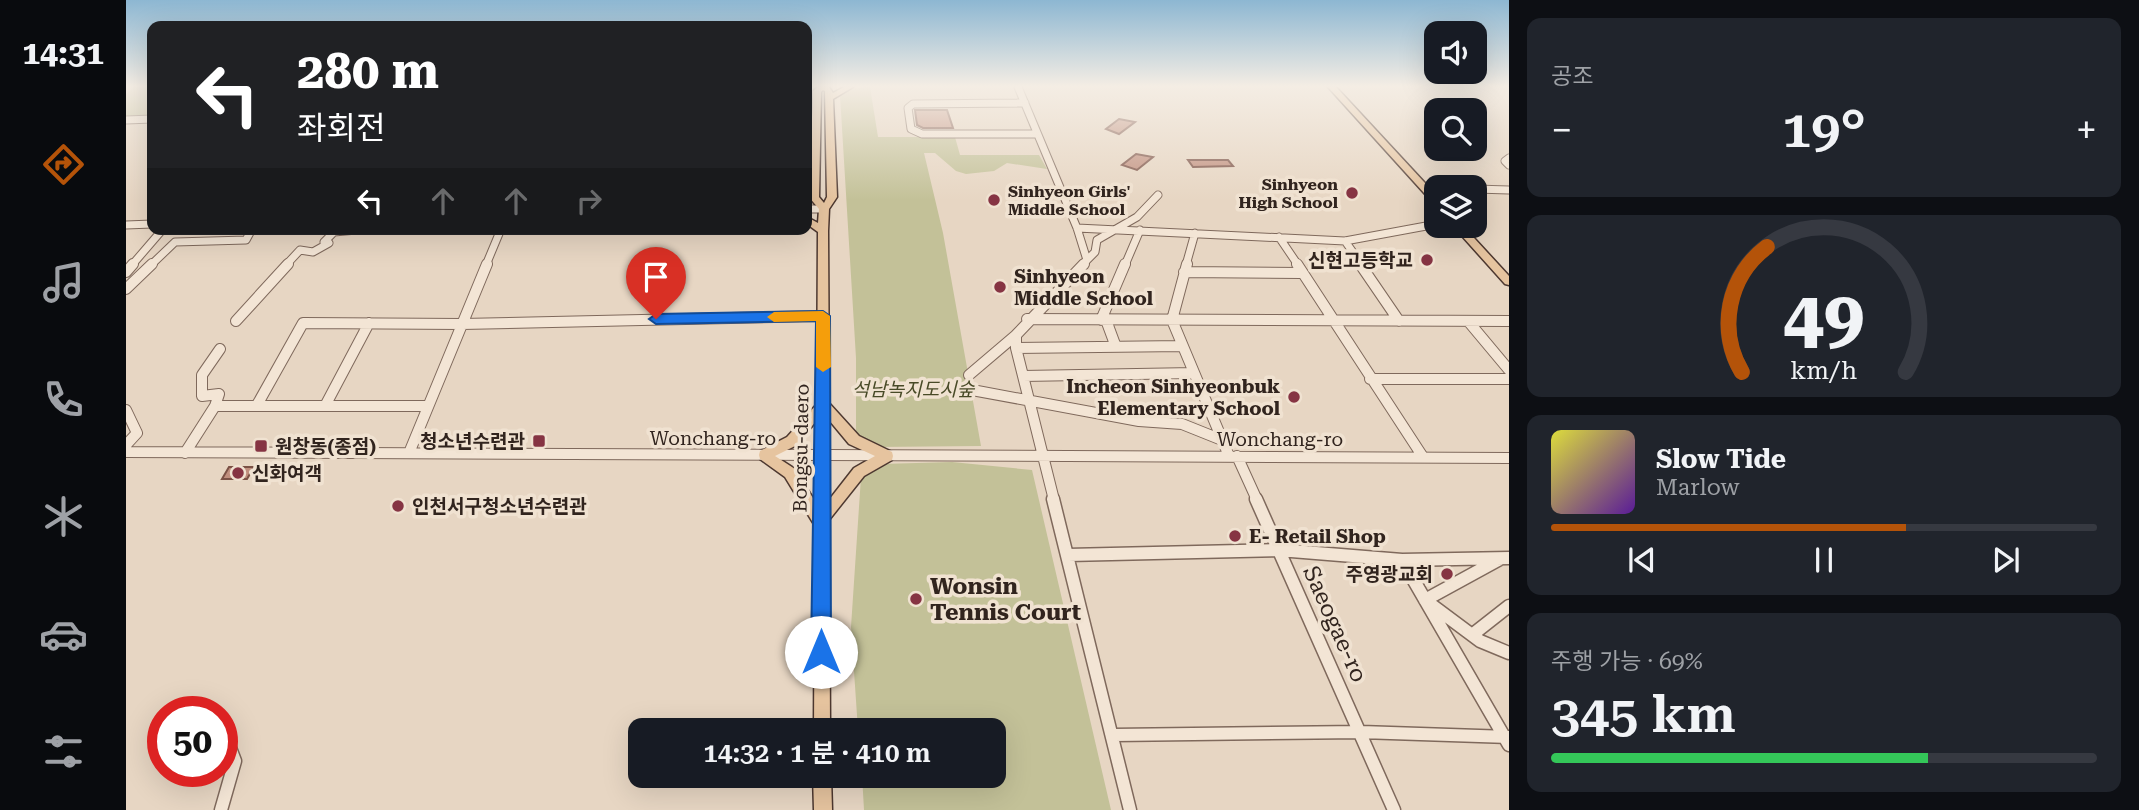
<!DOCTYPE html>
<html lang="ko">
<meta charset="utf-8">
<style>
body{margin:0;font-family:"Roboto Serif","Noto Sans KR",serif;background:#20242c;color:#f1f3f6;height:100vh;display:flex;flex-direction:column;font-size:26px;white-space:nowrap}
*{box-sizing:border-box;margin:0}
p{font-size:23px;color:#9ea1a6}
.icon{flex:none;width:38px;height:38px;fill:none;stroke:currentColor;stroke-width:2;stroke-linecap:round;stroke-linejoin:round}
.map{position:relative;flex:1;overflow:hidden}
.sheet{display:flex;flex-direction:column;gap:18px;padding:18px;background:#0d0f14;width:630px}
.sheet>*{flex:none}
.guide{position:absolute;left:21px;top:21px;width:665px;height:214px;border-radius:14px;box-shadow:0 7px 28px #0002;background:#202124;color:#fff;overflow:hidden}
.fabs{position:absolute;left:1298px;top:21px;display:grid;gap:14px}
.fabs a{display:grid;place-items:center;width:63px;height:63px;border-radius:14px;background:#171b24;box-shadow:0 7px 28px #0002;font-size:35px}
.speed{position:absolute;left:21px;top:696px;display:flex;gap:14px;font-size:35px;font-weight:700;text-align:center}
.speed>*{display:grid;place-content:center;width:91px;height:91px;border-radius:50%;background:#171b24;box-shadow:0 7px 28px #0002;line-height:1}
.speed .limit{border:10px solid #d22;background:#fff;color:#111}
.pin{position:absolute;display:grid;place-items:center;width:60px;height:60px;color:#fff;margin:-72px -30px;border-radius:50% 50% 50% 0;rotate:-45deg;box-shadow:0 0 7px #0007}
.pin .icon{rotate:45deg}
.me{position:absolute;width:77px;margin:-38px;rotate:0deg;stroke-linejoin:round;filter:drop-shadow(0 0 5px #0008)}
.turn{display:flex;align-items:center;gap:24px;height:147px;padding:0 35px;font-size:32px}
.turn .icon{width:91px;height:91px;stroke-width:2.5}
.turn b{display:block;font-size:49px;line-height:60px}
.lanes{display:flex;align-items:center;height:66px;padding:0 35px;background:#0003;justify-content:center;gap:35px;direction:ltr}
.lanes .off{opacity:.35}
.big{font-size:52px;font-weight:600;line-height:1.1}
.sheet .card{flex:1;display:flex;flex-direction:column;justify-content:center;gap:10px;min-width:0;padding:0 24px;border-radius:14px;background:#20242c}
.sheet .dial{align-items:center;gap:0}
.dial svg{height:182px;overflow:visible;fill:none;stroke:#363941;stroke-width:7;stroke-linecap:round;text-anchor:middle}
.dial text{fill:#f1f3f6;stroke:none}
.song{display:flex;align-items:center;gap:21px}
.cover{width:84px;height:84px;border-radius:10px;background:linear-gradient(135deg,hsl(60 70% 55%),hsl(270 70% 35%))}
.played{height:7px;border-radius:4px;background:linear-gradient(90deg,#b45309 65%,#363941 65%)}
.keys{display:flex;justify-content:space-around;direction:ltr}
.heat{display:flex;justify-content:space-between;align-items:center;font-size:38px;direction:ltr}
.charge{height:10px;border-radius:5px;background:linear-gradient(90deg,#34c759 69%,#363941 0)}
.trip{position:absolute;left:502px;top:718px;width:378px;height:70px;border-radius:14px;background:#171b24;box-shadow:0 7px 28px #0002;font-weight:600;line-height:70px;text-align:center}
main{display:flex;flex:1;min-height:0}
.tab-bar{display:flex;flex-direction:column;width:126px;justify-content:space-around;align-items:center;background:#090b0e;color:#9ea1a6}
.tab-bar .icon{width:49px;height:49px}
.tab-bar .selected{color:#b45309}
.tab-bar b{font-size:32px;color:#f1f3f6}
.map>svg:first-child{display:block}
.green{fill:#c3c198}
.building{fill:#c08e7d;stroke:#7b5145;stroke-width:2}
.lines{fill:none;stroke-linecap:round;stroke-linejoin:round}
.minor-far2-casing{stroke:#7f695c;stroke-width:9}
.minor-far1-casing{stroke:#7f695c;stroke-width:12}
.minor-casing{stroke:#7f695c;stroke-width:15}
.major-casing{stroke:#4d3830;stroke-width:3}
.minor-far2{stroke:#f3e5d5;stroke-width:7}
.minor-far1{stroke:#f3e5d5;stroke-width:10}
.minor{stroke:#f3e5d5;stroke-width:12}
.major{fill:#e6c49f;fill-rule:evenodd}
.route{fill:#1a73e8;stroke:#114b97;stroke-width:2}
.slow{fill:#f59e0b}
.poi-dot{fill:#863443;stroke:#f0e2d1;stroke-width:2.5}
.labels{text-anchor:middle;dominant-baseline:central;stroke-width:7;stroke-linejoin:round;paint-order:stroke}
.far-poi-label{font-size:16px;font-weight:bold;fill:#31241e;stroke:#f0e2d1;text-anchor:end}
.poi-label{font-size:19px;font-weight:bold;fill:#31241e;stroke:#f0e2d1;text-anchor:start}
.park-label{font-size:19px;font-style:italic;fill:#484a27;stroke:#f0e2d1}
.street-label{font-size:19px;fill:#31241e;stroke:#f0e2d1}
.near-poi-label{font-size:23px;font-weight:bold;fill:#31241e;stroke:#f0e2d1;text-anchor:start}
.near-street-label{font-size:23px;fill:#31241e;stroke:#f0e2d1}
</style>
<main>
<nav class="tab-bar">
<b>14:31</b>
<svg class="icon selected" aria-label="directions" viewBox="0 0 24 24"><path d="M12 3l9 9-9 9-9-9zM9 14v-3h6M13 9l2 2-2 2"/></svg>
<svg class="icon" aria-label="music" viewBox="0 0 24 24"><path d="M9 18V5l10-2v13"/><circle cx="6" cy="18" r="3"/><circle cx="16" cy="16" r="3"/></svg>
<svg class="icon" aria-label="phone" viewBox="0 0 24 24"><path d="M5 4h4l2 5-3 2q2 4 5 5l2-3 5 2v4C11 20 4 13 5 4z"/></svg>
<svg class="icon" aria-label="climate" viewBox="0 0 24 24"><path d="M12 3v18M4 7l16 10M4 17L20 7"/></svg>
<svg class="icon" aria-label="car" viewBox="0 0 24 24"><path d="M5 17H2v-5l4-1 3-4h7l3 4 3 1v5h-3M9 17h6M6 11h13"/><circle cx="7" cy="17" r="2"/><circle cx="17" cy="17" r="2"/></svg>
<svg class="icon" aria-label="filters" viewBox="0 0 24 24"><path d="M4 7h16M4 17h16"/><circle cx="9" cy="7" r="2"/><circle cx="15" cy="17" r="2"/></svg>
</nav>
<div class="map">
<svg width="1383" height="810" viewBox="0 0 1383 810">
<rect width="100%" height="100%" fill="#e7d6c3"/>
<path class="green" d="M8,87H26V116L0,117V94Z
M744,87L752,137H829L834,155H913L921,169L881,163L868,171L840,174L830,171L809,153H798L817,233L855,446L749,447L730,433V358L714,95L722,89Z
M826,462L906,470L985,810H738L736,775H868V730H732L725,627L735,477L755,464Z"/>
<path class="building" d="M789,110H821L827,128H797L791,125Z
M993,119L1009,122L993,134L980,129Z
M1010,154L1027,157L1011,170L996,165Z
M1062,160H1102L1107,166L1067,167Z
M103,467H128L121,479H96Z"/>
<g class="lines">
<g class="minor-far2-casing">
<path id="minor-far2" d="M892,87L951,228L961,260
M899,103L787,104L782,108L785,129L796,134H911
M0,120L26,119
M1383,158L1379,161L1383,165
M1349,189L1383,190
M681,209H698
M0,225L26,224
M951,228L1219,241L1311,224
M1153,237L1172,265
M1219,241L1236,265
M6,265L37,229
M25,265L49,242L120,240L126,229
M160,265L174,250L187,252L203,243L198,242L208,232L242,229
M360,265L375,229
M956,265L969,252L971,240L1011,217L1032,195
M999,265L1014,230
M1060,265L1069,233"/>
</g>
<g class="minor-far1-casing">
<path id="minor-far1" d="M1061,264L1046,320L1103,456
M1171,264L1297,457
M1234,264L1273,321
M0,272L7,264
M1058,272L1175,273
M0,289L26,264
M901,319L1383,321
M975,320L999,264
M980,320L990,347
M110,321L162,264
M1342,321L1383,370
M890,348L1056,346
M843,375L890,335
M897,376L1068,373
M1244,379H1383
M846,390L1013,421L1056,424L1096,440
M131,405L177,323L336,324L697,316
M89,406L93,394L76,396V375L94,349
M199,406L243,323
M0,410L11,433L0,445
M0,452L1383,458
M59,453L89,406H301
M283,453L361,264
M1111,456L1131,500
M928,500L890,348V335L958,264"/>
</g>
<g class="minor-casing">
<path id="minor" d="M927,499L1004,810
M1130,499L1268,810
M942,555L1153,550L1276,560L1383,558
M1374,559L1299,600L1354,641L1383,653
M1276,560L1383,745
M1346,635L1383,606
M988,735L1235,732L1383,737
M95,810L109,761L104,748L96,746"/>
</g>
<g class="major-casing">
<path id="major" d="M692,87H703L707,93L718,87H727L707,99L711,197L703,209L702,231L703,403L733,436L766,452L767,456L766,460L738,476L703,520L704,730H688L689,526L659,477L634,459L633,455L634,451L661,437L691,404L692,232L681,224V217L692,223L693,209L683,197L687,91ZM697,90L699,91L701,197L698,203L693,197L695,92ZM703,420L723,444L749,456L728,468L703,500ZM690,421V503L669,469L649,456L671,445Z
M1202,87H1210L1311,196V205L1308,204Z
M1327,226H1337L1383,276V285L1379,284Z
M687,775H705L706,810H688Z"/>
</g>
<use href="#minor-far2" class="minor-far2"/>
<use href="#minor-far1" class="minor-far1"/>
<use href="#minor" class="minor"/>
<use href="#major" class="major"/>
</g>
<linearGradient id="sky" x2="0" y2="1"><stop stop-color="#8db7d2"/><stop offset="0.43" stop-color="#f4ede4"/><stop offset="1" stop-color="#f4ede4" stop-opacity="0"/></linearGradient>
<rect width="1383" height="200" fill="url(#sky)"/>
<path class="route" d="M697,311L704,316L705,652L702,659L695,662L688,659L685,652L690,321L530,324L523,319L530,314Z"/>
<path class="slow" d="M697,311L704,316L705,367L697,372L690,367V321L648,322L641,317L648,312Z"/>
<g class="poi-dot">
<circle cx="1226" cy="193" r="7"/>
<circle cx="868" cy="200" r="7"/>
<circle cx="1301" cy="260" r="7"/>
<circle cx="874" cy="287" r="7"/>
<circle cx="1168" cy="397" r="7"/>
<rect x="406" y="434" width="14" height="14" rx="3.5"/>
<rect x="128" y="439" width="14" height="14" rx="3.5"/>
<circle cx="112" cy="473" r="7"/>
<circle cx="272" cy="506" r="7"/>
<circle cx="1109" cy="536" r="7"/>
<circle cx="1321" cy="574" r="7"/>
<circle cx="790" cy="599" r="7"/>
</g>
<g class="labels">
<g class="far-poi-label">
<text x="1212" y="184">Sinhyeon<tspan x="1212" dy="18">High School</tspan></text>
<text x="882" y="191" text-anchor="start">Sinhyeon Girls'<tspan x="882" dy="18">Middle School</tspan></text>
</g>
<g class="poi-label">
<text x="1287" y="260" text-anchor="end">신현고등학교</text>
<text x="888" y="276">Sinhyeon<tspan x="888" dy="22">Middle School</tspan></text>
<text x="1154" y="386" text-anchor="end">Incheon Sinhyeonbuk<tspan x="1154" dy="22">Elementary School</tspan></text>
<text x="399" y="441" text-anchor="end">청소년수련관</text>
<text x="149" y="446">원창동(종점)</text>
<text x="126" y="473">신화여객</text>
<text x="286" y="506">인천서구청소년수련관</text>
<text x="1123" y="536">E- Retail Shop</text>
<text x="1307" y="574" text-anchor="end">주영광교회</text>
</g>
<g class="park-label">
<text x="787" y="389">석남녹지도시숲</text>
</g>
<g class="street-label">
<text x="587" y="438">Wonchang-ro</text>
<text x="1154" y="439">Wonchang-ro</text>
<text transform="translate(675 448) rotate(-89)">Bongsu-daero</text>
</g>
<g class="near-poi-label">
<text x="804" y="586">Wonsin<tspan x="804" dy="26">Tennis Court</tspan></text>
</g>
<g class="near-street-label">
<text transform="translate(1209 624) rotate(66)">Saeogae-ro</text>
</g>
</g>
</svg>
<div class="fabs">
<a><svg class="icon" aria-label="sound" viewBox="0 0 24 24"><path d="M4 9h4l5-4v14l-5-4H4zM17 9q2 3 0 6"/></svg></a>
<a><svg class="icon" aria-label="search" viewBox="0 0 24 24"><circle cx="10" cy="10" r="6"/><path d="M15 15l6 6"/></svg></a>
<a><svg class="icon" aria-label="layers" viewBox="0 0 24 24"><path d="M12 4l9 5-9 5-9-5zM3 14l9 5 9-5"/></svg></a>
</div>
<div class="speed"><div class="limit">50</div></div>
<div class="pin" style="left:530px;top:319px;background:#d93025"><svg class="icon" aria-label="arrive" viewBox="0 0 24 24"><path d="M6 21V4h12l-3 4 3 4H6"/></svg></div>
<svg class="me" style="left:695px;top:652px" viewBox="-20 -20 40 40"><circle r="19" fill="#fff"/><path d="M0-13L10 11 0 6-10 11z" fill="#1a73e8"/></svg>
<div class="trip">14:32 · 1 분 · 410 m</div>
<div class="guide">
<div class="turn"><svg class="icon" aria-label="left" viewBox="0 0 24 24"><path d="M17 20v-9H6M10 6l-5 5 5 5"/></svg><div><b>280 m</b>좌회전</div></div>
<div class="lanes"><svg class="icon" aria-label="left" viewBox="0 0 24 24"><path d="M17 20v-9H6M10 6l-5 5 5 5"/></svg><svg class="icon off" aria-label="ahead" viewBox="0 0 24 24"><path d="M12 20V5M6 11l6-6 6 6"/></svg><svg class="icon off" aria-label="ahead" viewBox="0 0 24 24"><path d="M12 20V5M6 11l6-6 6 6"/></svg><svg class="icon off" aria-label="right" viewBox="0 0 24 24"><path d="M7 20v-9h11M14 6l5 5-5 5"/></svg></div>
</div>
</div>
<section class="sheet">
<div class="card"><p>공조</p>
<div class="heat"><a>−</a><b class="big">19°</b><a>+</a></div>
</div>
<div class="card dial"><svg viewBox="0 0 100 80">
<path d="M14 69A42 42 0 1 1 86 69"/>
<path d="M14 69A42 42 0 0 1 25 14" stroke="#b45309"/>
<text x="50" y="56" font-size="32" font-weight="700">49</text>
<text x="50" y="72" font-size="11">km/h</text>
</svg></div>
<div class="card">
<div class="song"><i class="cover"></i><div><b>Slow Tide</b><p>Marlow</p></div></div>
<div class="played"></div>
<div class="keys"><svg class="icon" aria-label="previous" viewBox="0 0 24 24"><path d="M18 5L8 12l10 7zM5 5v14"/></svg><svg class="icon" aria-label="pause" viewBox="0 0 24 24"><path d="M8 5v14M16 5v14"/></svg><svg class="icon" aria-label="next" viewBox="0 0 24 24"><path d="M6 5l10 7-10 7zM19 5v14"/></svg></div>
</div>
<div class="card"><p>주행 가능 · 69%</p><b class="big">345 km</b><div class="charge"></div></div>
</section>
</main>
